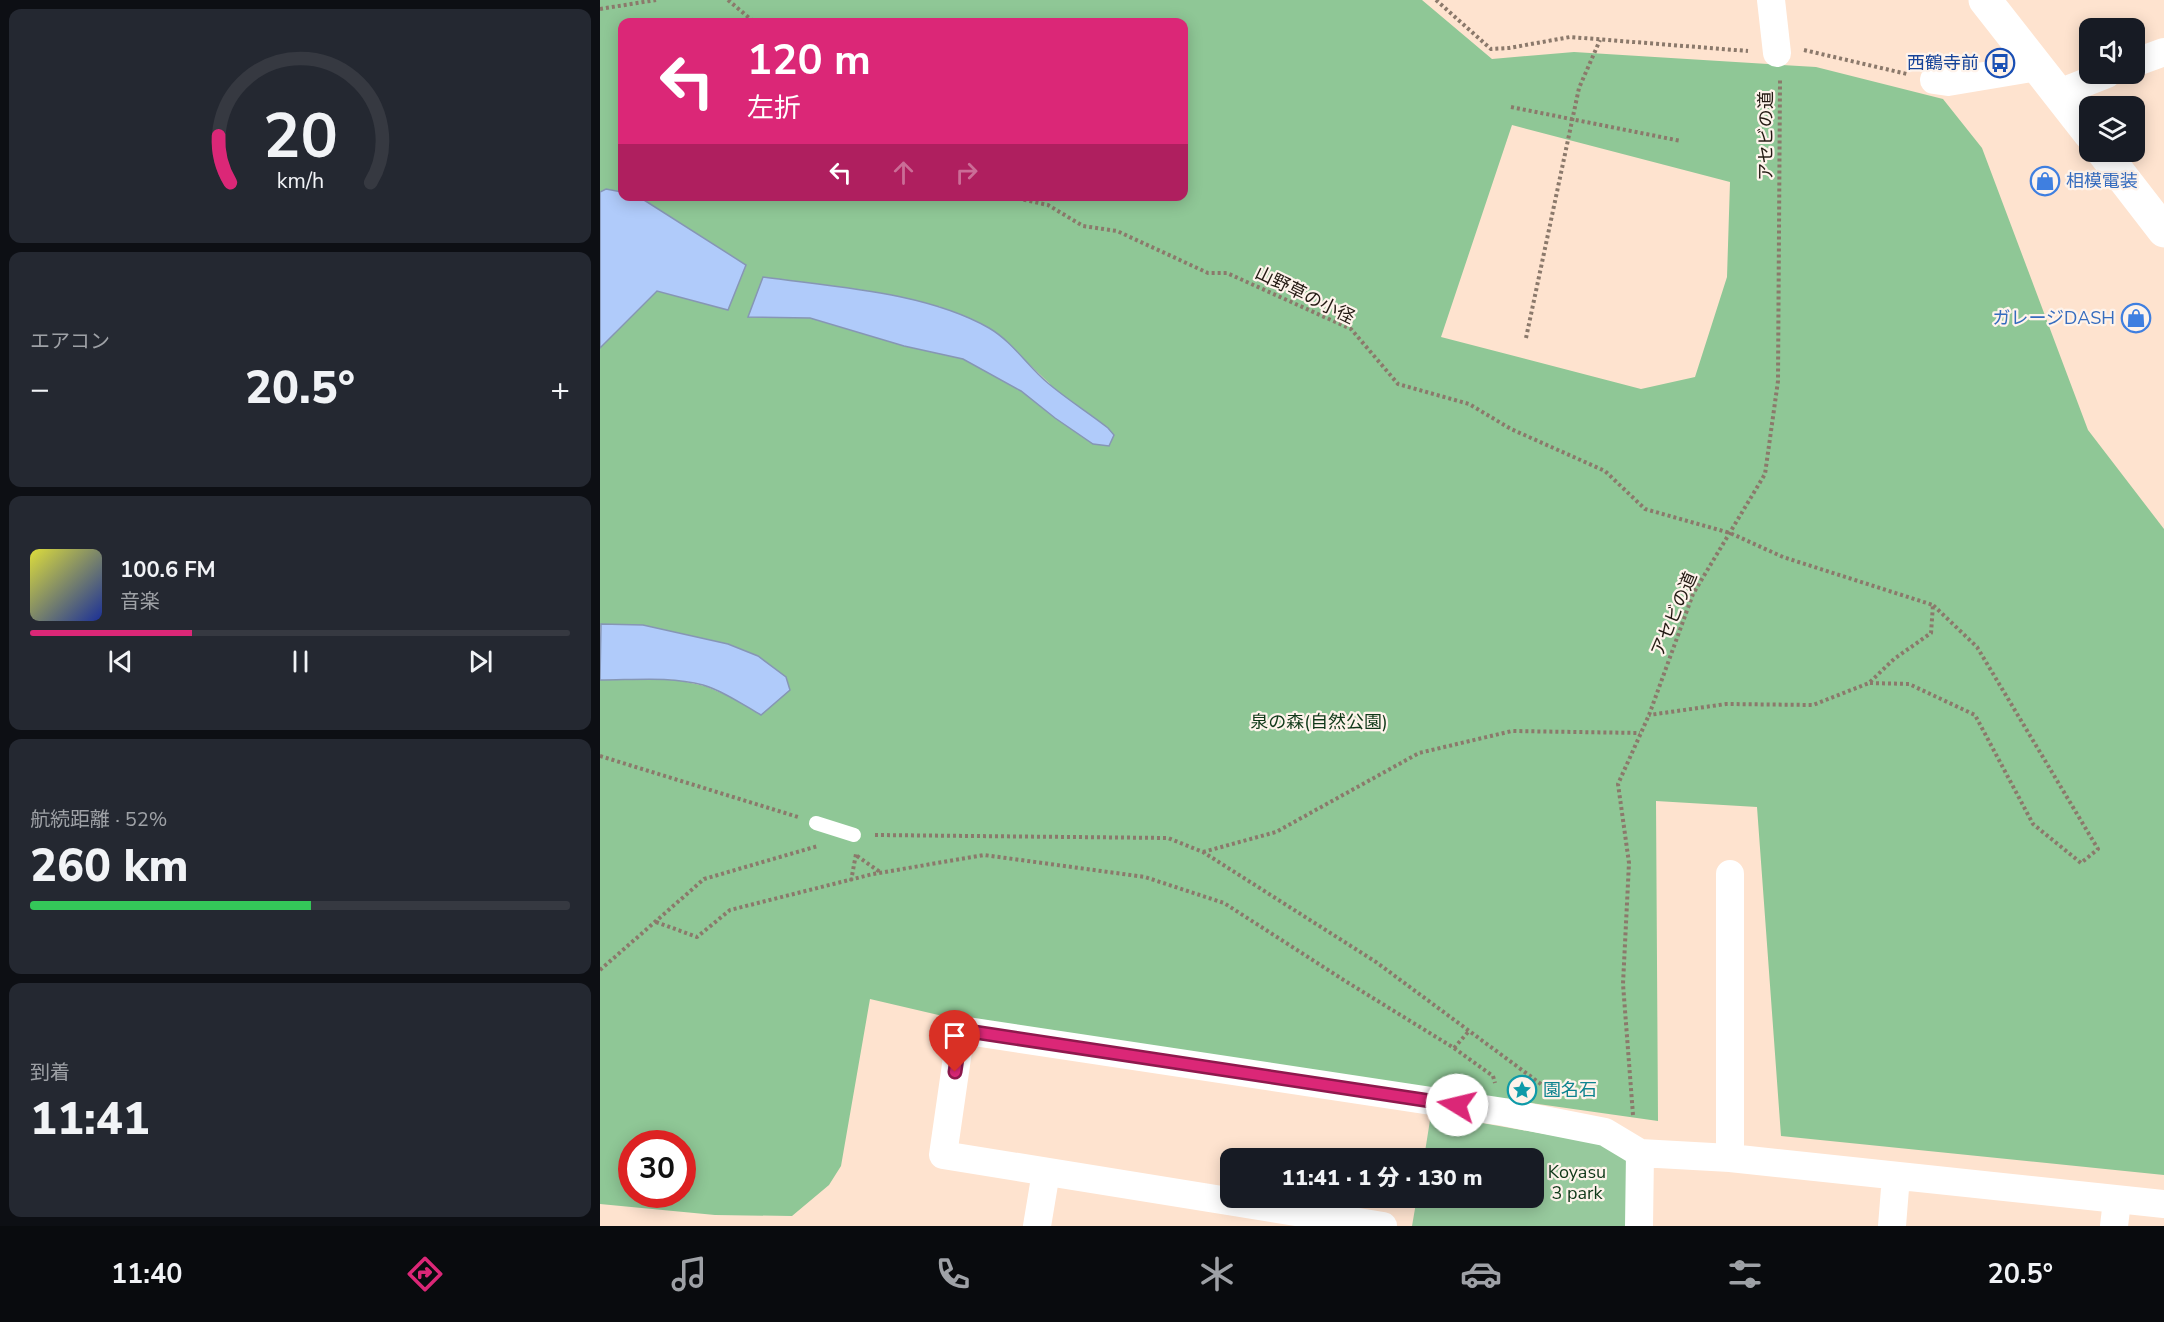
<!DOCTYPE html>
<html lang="ja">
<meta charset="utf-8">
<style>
body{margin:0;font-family:"Nunito Sans","Noto Sans JP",sans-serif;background:#242831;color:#f1f3f6;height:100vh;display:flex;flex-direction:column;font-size:22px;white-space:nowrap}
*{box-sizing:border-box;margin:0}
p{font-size:20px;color:#9ea1a6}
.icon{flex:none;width:33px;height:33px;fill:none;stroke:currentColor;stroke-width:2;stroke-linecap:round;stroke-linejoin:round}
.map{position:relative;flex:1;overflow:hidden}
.sheet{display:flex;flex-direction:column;gap:9px;padding:9px;background:#0d0f14;width:600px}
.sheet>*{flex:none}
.top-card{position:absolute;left:18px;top:18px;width:570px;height:183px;border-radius:12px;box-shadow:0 3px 15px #0003;background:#db2777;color:#fff;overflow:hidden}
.controls{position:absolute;left:1479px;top:18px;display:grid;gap:12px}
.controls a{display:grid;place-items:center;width:66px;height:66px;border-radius:12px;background:#171b24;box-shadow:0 3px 15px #0003;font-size:30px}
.speed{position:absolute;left:18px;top:1130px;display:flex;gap:12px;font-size:30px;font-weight:700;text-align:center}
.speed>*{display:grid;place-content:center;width:78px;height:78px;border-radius:50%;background:#171b24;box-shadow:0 3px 15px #0003;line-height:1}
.speed .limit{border:9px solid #d22;background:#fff;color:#111}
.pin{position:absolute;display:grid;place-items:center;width:51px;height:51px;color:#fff;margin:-62px -26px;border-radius:50% 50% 50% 0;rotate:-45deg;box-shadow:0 0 6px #0007}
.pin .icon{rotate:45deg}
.me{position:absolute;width:66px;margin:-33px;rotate:279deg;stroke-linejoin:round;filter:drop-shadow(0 0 4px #0008)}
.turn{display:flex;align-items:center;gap:21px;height:126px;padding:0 30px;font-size:27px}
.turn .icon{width:78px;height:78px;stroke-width:2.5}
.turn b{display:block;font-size:42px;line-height:51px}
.lanes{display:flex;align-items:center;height:57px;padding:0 30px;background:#0003;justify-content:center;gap:30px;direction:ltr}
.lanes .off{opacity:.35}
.big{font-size:45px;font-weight:800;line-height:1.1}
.sheet .widget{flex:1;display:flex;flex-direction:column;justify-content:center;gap:9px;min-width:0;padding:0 21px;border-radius:12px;background:#242831}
.sheet .dial{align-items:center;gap:0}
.dial svg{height:156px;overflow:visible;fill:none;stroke:#363941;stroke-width:7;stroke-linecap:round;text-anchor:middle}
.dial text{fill:#f1f3f6;stroke:none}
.song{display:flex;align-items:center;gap:18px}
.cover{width:72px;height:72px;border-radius:9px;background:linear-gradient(135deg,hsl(60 70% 55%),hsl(230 70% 35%))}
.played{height:6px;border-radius:3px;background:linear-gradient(90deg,#db2777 30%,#363941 30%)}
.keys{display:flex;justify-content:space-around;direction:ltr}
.heat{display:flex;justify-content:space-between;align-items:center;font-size:33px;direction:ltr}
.charge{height:9px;border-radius:4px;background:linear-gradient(90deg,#34c759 52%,#363941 0)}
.trip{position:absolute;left:620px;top:1148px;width:324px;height:60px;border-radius:12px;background:#171b24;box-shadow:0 3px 15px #0003;font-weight:800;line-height:60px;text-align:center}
.tabs{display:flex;height:96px;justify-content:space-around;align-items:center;background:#090b0e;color:#9ea1a6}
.tabs .icon{width:42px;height:42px}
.tabs .current{color:#db2777}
.tabs b{font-size:27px;color:#f1f3f6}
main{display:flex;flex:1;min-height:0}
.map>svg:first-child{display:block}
.green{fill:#97c99d}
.forest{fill:#8fc796;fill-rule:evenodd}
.water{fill:#b0cbfa;stroke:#8696b4;stroke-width:1.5}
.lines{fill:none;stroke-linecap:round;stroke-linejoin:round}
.path{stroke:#8b796b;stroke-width:4;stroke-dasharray:3 3;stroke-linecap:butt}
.service{stroke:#fff;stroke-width:14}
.minor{stroke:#fff;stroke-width:28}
.tertiary{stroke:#fff;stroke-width:33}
.route-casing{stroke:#8e194d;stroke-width:15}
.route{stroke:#db2777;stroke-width:10}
.labels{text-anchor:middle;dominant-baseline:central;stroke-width:4.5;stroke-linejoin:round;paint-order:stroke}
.transit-label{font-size:18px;fill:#164399;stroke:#fef3eb;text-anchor:end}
.street-label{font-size:18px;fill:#231912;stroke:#fef3eb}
.shop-label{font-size:18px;fill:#366cbe;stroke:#fef3eb;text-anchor:start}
.park-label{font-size:18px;fill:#0f3818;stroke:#fef3eb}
.culture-label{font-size:18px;fill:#0d838f;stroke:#fef3eb;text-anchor:start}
</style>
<main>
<section class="sheet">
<div class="widget dial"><svg viewBox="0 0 100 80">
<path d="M14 69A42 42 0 1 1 86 69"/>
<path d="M14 69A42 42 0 0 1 8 45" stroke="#db2777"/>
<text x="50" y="56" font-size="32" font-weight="700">20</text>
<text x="50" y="72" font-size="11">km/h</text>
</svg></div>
<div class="widget"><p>エアコン</p>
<div class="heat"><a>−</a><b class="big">20.5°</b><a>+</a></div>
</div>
<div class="widget">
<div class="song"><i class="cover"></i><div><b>100.6 FM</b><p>音楽</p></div></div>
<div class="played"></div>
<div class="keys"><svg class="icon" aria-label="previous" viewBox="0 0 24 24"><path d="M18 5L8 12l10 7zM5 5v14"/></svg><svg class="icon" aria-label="pause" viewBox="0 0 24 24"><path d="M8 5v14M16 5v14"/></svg><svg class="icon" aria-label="next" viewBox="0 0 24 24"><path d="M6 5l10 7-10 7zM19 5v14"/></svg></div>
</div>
<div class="widget"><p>航続距離 · 52%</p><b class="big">260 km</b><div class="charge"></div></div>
<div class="widget"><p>到着</p><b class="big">11:41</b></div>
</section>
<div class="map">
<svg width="1564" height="1226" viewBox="0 0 1564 1226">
<rect width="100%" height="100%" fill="#fee3cf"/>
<path class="green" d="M831,1114L1031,1149L1026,1226H812L817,1197H933V1158H824Z"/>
<path class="forest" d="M0,0H822L892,59L974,52L1216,67L1343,99L1382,148L1488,430L1564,529V1175L1181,1136L1157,807L1056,801L1058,1121L377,1024L270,999L241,1166L229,1185L192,1216L115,1215L0,1204V680H77L105,686L133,698L190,690L1,624L0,631V348L57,291L128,310L146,266L44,200L35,197L584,196V22H22V192L6,189L0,192ZM912,125L1130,182L1127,277L1095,377L1041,389L841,337ZM339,306L430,365L449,383L493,444L455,418L421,391L363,359L304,346L210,318L148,317ZM32,1143H82V1194H32Z"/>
<path class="water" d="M6,189L22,192V196L35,197L44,200L146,265L128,310L57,291L0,348V192Z
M163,277C235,287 326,292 389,328C413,342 428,367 449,384C468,400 489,413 508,428L514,435L509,446L493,444L455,418L421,391L363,359L304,346L210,318L148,317Z
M1,624L43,625L128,644L158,656L186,677L190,690L161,715C142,704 123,691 103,685C70,676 34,680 0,680Z"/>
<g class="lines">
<path class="path" d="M128,0L154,22
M836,0L891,49L909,48L970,37L1148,51
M0,9L56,0
M1204,50L1307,74
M911,107L1081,141
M406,196L448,205L483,226L517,231L608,273H627L751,329L798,384L869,404L911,429L1005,471L1045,509L1130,533L1183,557L1333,605L1331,633L1294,659L1269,683L1213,705L1126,704L1049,715
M926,338L979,88L1000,40
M1270,683L1309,684L1375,715L1433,824L1481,863L1498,849L1377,647L1333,605
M0,756L198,817
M275,835L568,838L603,852L776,962L949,1090
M603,852L676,832L819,753L912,731L1040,733
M257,856L280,872
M251,881L256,854
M56,922L97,937L130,910L273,874L384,855L545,877L624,903L742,979L854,1048L893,1076L895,1083
M0,970L104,879L218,846
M854,1048L869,1031
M1033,1115L1023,984L1029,863L1018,784L1049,715L1093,594L1165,474L1178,381L1180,80"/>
<path class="service" d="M216,823L254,835"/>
<path class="minor" d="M1171,0L1177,53
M1534,63L1564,52
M1334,80L1348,82L1438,67
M1459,93L1507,74
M1130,1158V874
M437,1226L446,1172
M783,1226L343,1155L361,1030L904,1112L1005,1132L1040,1153L1130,1158L1564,1204
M1039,1226L1040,1153
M1292,1226L1296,1176
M1514,1226L1517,1201"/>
<path class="tertiary" d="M1385,0L1490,134
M1503,152L1564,231"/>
</g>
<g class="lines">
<g class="route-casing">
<path id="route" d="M355,1072L361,1030L857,1105"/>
</g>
<use href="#route" class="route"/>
</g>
<defs>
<g id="bus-ring" transform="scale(1.5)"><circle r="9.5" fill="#fef3eb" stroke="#1a4fb4" stroke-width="1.5"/><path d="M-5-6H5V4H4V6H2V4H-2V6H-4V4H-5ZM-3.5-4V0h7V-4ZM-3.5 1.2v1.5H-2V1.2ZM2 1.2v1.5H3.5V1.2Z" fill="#1a4fb4"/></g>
<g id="shop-ring" transform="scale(1.5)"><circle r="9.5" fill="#fef3eb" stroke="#3f7fe0" stroke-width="1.5"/><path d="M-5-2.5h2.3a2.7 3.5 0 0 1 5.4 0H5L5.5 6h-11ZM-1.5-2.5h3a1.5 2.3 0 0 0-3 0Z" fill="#3f7fe0"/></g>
<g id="sight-ring" transform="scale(1.5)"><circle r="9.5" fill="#fef3eb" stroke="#0f9aa8" stroke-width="1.5"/><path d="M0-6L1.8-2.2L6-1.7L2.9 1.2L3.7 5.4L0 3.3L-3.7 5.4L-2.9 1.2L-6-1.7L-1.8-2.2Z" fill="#0f9aa8"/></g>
</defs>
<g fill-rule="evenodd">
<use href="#bus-ring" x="1400" y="63"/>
<use href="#shop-ring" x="1445" y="181"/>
<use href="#shop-ring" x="1536" y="318"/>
<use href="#sight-ring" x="922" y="1090"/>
</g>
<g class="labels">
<g class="transit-label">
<text x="1379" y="63">西鶴寺前</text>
</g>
<g class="street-label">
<text transform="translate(1166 136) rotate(-90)">アセビの道</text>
<text transform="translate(705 295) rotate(26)">山野草の小径</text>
<text transform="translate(1074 614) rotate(-67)">アセビの道</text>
</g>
<g class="shop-label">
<text x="1466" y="181">相模電装</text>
<text x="1515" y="318" text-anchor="end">ガレージDASH</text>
</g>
<g class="park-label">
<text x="719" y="722">泉の森(自然公園)</text>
<text x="977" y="1172">Koyasu<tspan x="977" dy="21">3 park</tspan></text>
</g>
<g class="culture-label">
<text x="943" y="1090">園名石</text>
</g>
</g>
</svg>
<div class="controls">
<a><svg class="icon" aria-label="sound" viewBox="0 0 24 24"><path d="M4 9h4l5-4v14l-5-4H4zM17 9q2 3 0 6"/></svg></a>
<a><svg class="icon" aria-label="layers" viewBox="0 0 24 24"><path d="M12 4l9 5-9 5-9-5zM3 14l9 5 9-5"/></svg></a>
</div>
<div class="speed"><div class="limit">30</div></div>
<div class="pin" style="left:355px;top:1072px;background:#d93025"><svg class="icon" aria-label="arrive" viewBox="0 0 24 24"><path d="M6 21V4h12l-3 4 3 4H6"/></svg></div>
<svg class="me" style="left:857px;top:1105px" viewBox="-20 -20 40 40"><circle r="19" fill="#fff"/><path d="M0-13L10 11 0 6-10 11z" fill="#db2777"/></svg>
<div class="trip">11:41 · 1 分 · 130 m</div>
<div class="top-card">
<div class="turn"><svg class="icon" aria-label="left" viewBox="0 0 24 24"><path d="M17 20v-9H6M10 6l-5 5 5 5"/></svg><div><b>120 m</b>左折</div></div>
<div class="lanes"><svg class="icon" aria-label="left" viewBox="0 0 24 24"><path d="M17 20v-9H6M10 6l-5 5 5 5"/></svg><svg class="icon off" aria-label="ahead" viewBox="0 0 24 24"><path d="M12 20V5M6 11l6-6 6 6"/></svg><svg class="icon off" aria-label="right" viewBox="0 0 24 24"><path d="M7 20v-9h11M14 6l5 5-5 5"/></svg></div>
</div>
</div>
</main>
<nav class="tabs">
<b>11:40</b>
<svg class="icon current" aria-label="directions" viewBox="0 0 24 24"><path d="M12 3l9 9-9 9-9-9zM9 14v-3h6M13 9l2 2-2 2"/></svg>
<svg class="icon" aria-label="music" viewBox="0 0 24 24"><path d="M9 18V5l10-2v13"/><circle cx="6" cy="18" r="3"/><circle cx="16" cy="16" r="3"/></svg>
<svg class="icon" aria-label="phone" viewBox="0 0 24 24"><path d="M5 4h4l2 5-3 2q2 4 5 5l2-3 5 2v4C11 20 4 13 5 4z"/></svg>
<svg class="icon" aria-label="climate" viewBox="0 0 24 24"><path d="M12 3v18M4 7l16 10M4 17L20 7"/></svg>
<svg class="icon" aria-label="car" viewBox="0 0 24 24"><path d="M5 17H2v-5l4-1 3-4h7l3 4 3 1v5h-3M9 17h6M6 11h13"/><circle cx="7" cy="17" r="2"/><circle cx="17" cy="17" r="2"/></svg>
<svg class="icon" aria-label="filters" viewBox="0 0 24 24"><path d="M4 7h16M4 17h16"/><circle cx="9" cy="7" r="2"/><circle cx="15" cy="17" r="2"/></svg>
<b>20.5°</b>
</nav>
